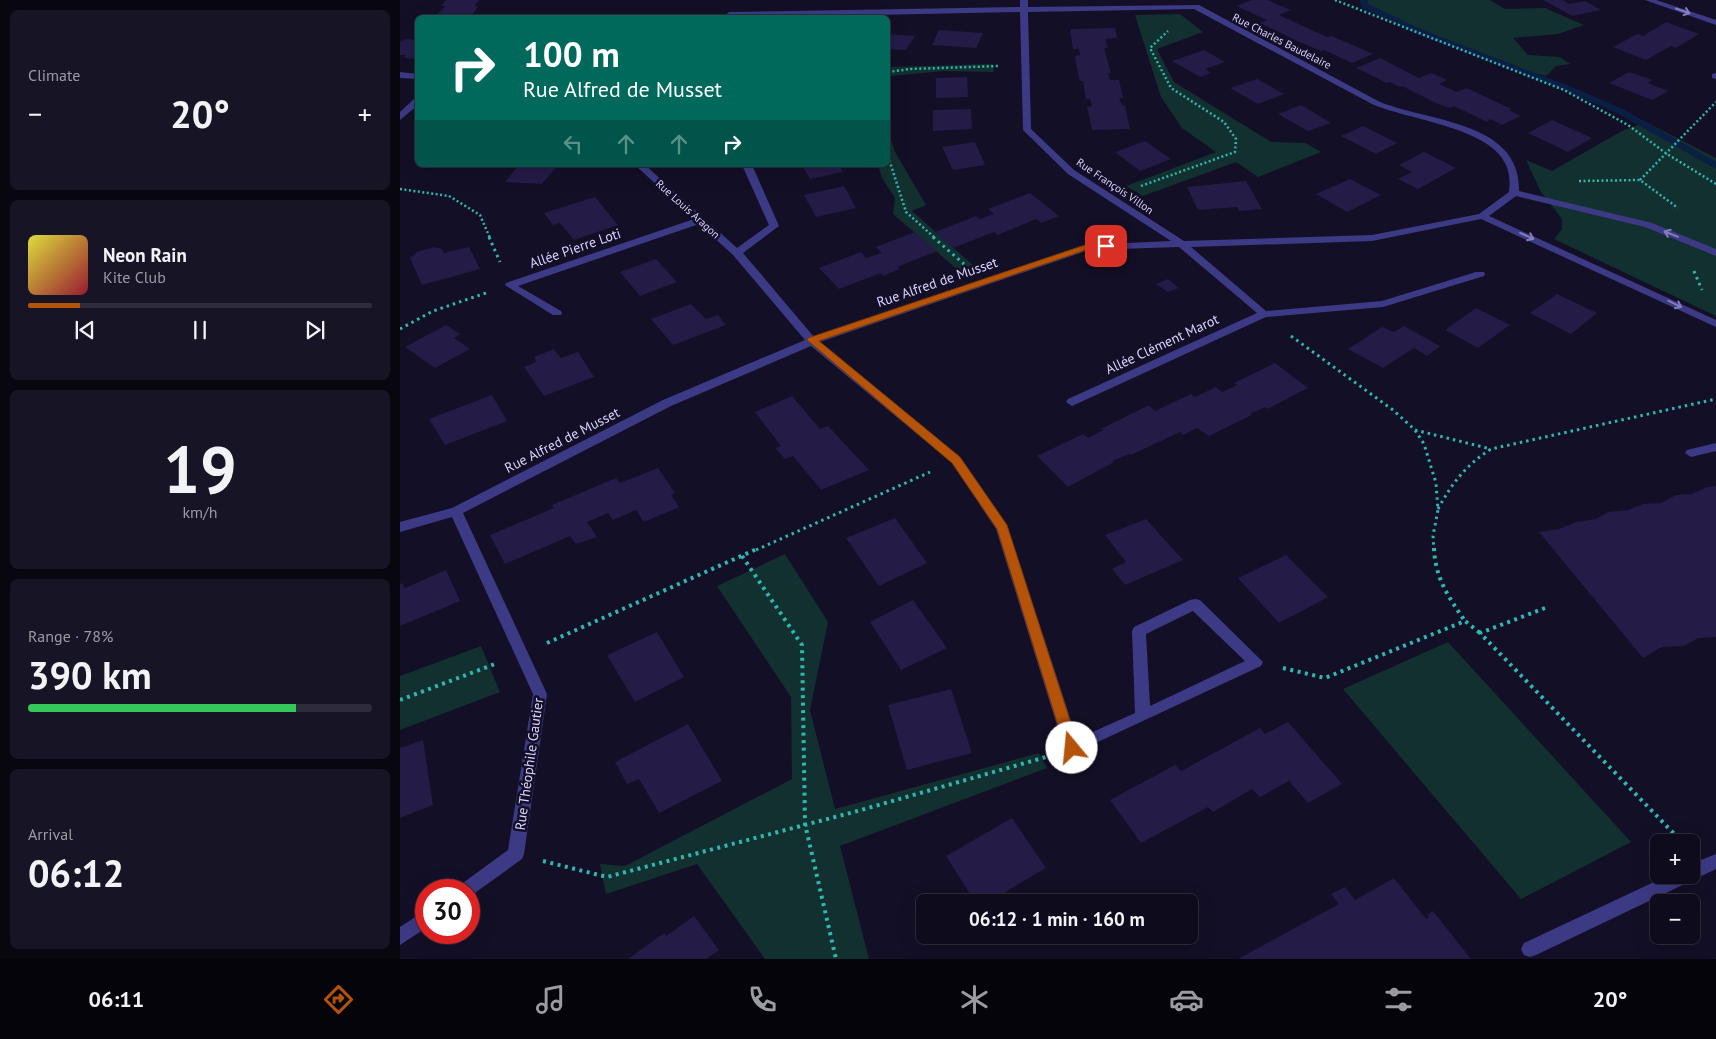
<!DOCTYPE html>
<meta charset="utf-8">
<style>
body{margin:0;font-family:"PT Sans",sans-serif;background:#171425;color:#f1f3f6;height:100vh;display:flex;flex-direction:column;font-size:19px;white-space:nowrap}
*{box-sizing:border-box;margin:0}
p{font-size:16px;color:#9b9ba3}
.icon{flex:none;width:28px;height:28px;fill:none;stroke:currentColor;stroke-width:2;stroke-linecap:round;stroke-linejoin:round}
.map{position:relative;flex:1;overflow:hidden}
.drawer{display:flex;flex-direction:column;gap:10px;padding:10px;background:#08060f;width:400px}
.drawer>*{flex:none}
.banner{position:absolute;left:15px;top:15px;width:475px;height:152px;border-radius:8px;box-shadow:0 5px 20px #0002,0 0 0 1px #2e2b3b;background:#00695c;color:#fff;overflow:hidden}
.controls{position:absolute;left:1250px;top:834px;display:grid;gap:10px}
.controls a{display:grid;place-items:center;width:50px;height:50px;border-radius:8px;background:#0e0b1c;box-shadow:0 5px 20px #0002,0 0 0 1px #2e2b3b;font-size:25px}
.speed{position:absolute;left:15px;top:879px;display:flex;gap:10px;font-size:25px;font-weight:700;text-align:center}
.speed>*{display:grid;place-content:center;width:65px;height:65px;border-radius:50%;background:#0e0b1c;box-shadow:0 5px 20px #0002,0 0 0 1px #2e2b3b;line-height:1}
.speed .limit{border:8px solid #d22;background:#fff;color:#111}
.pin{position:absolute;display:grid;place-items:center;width:42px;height:42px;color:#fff;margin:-21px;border-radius:10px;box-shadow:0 2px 8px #0006}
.me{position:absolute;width:55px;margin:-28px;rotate:343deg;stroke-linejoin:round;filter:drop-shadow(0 0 4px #0008)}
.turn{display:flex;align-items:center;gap:18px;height:105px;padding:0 25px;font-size:22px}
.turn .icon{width:65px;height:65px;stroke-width:2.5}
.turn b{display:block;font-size:35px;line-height:42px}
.lanes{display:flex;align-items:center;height:48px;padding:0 25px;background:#0003;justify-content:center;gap:25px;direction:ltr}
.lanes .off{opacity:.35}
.big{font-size:38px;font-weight:600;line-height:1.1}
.drawer .widget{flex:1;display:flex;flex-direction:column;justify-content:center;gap:8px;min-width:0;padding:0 18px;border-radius:8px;background:#171425}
.drawer .dial{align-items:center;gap:0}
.dial b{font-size:65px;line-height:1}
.song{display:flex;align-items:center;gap:15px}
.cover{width:60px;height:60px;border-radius:8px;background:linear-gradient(135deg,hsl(60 70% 55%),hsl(350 70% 35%))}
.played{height:5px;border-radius:2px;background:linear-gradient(90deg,#b45309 15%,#2e2b3b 15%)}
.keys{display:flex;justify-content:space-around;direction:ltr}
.heat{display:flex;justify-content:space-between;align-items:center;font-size:28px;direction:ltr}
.charge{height:8px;border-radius:4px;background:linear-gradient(90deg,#34c759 78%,#2e2b3b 0)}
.trip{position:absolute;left:516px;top:894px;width:282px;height:50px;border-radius:8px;background:#0e0b1c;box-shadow:0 5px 20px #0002,0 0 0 1px #2e2b3b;font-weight:600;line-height:50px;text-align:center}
.menu{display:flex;height:80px;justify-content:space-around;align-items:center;background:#06040b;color:#9b9ba3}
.menu .icon{width:35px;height:35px}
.menu .selected{color:#b45309}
.menu b{font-size:22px;color:#f1f3f6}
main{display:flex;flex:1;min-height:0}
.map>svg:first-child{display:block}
.green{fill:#12302f}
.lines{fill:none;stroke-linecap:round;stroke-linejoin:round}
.stream{fill:#0a1f44;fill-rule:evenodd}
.building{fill:#241b47}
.path-far2{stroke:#2fb8b0;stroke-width:2.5;stroke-dasharray:2 2.5;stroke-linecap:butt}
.path-far1{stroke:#2fb8b0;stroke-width:3;stroke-dasharray:2.5 4;stroke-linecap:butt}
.path{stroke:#2fb8b0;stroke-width:4;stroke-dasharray:3 4.5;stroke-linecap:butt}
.lane{fill:#3d3a85;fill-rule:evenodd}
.street{fill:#3d3a85;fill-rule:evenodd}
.oneway{stroke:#837fbc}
.route{fill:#b45309;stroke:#753606}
.labels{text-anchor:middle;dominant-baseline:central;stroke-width:5;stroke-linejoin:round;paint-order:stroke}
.far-street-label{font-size:11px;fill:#d9d4ff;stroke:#130f26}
.street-label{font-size:14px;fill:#d9d4ff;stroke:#130f26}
</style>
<main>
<section class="drawer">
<div class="widget"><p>Climate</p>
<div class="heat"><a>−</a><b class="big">20°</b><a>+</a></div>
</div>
<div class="widget">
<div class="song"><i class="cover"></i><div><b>Neon Rain</b><p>Kite Club</p></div></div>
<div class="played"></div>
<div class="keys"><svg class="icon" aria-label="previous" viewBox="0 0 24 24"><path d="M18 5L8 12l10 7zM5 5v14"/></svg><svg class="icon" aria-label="pause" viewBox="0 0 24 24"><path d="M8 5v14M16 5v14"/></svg><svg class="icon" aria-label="next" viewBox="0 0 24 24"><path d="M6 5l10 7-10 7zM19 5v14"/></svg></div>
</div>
<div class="widget dial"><b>19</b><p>km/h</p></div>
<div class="widget"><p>Range · 78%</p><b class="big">390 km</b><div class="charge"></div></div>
<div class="widget"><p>Arrival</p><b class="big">06:12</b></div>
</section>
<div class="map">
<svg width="1316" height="959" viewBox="0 0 1316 959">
<rect width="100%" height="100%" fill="#130f26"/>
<path class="green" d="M964,0H1090L1105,9L1145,8L1184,25L1158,34L1113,38L1128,55L1160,57L1170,64L1156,66L1146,76L1115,69L1020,32L964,5Z
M780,14L803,32L757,49L774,82L871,142L906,143L921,152L858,177L836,162L743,196L726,186L816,152L782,128L761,97L735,15Z
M593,64L594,72L544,71L490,76L488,84V67Z
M1246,122L1316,158V316L1154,239L1162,229V219L1141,192L1126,160L1152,171L1222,131Z
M488,130L495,152L526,205L512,211L575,267L559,271L493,214L495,198L482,178L478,165H488Z
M385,554L428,622L410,710L435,809L639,753L647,768L440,846L469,959H365L297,864L206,894L200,864L225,866L392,779L391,697L317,586Z
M1048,642L1231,842L1121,899L943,689Z
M81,646L100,692L0,730V676Z"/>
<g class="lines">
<path class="stream" d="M960,0H968V4L1023,30L1172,87L1223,109L1316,162V169L1217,113L1166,91L1017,34L961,7Z"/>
</g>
<path class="building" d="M46,0H79L75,5L78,7L72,15H37L45,6H41Z
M852,0H867L891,10L879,15L927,37L932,36L973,54L952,63L924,50L921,51L897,41L860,23L867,20L836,6Z
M1143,0H1163L1169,4L1185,1L1201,10L1172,16Z
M1266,22L1299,34L1276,48L1271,46L1246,60L1213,47L1237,34L1243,36Z
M715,28L717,38L705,39L708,48H704L711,73H708L710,80H719L723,98H719L722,105L725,106L730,129L692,130L687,107L692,106L690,99H686L683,81H680L678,74L675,56L680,55L679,49H673L670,29Z
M539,30L583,33L576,48L532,45Z
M488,34L515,36L506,50L488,49Z
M7,39L18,40V59L4,58L6,55H0V41Z
M804,50L825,62L805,69L811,73L800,77L772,61Z
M980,58L1019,78L1031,73L1047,80L1039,84L1057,92L1066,88L1112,109L1109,110L1121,116L1102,125L1090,119L1087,122L1054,106L1050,108L1036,103L1002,86L1000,87L990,82L987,83L956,68Z
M1229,72L1253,80L1248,83L1268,91L1252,100L1209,83Z
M567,77L568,97L536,98V78Z
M857,79L884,94L858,104L830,88Z
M901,105L931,123L908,131L878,114Z
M571,109L572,129L533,131V110Z
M1152,120L1192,138L1168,152L1128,133Z
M963,126L997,143L976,154L941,136Z
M745,141L771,159L740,171L715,152Z
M575,142L585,165L553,170L542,147Z
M1024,152L1056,168L1018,189L998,179L1012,172L999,165Z
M119,165H158L142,184L105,182Z
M402,165H439L443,172L410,179Z
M950,179L981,195L947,212L916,194Z
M846,181L862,209L839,211L837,207L798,210L787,187Z
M444,186L456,208L416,217L404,195Z
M630,193L659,216L641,223L636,219L598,235L594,232L553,248L535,232L576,216L580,219L594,214L588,209Z
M195,197L218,225L174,240L160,223L153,225L144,213Z
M515,232L537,251L497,267L500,269L483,276L481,273L439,289L419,268L461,252L466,258L482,253L476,247Z
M34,247L42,249L44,253L69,247L80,269L22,285L10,258L17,252Z
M256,259L277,282L240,296L220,272Z
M768,279L779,288L768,292L756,284Z
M1157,294L1197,313L1171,334L1130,313Z
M291,304L306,319L318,315L326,325L273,345L251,319Z
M1076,308L1110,325L1078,348L1045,330Z
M46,325L60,334L54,338L70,349L35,368L5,347Z
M1004,326L1040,346L1027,356L1014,348L983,368L948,349L982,327L994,332Z
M154,349L161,358L178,352L194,377L144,396L124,367L136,362L134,357Z
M875,363L908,388L867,409L865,407L850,414L852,415L809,436L797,428L783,435L780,432L731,455L729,454L712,461L714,462L668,487L637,456L683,434L688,438L704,430L701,429L749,405L755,411L791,394L795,397L816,387L822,392L837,385L834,383Z
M92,395L107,421L45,445L29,419Z
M392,396L420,429L428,426L469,470L421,490L393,456L385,459L375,448L381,446L355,412Z
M258,468L275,493L271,495L279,507L244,522L236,510L213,520L208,513L187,522L197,537L176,544L170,536L105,564L90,535L154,508L152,505L216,478L220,483Z
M1316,486V637L1298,638L1284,646L1262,647L1243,658L1139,532L1159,529L1176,522L1196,519L1208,512L1228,510L1243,504L1261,503L1276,495L1292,494L1307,487Z
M495,518L527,563L479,586L446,538Z
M746,519L783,560L725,585L712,569L726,562L705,535Z
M886,555L928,597L879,623L838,578Z
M46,570L60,601L0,626V584L2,583L5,588Z
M513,600L547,648L501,670L470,622Z
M257,632L284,677L235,702L207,655Z
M551,689L572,753L507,770L488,705Z
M888,722L942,784L908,803L889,781L860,797L852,789L813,812L808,807L741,843L710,800L775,765L781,771L860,728L865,734Z
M288,724L322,781L259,813L239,779L227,784L215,762Z
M23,740L33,805L0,818V748Z
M612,818L646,868L588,902H575L546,856Z
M994,878L1026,919L1029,917L1027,915L1033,911L1071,959H838L939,904L931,894L945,887L955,900Z
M294,916L319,950L306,959H228L264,933L266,936Z"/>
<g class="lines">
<path class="path-far2" d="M935,0L1164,90L1228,125L1267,154L1316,184
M488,72L510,69L599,66
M488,156L506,212L535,238
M1240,180L1316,102
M1179,181L1240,180L1278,208
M741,186L835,152L836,139L824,122L771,88L750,48L768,31
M0,189L49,196L80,215L90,238"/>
<path class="path-far1" d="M89,237L100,262
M533,237L564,264
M1294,271L1302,290
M0,329L33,311L86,293
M891,336L993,410L1015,430L1024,444L1036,483L1038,510L1033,536L1034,550
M1015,430L1091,449
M1038,509C1052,483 1066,465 1091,449L1316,399
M356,550L530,472"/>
<path class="path" d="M1034,548C1035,578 1049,598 1065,621
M342,556L402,645L405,824L436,959
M1145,608L1080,633L1282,842
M147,643L359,548
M883,668L925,678L1065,621L1080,633
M0,700L95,664
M143,861L207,877L454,812L646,757"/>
<path class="lane" d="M1316,443V451L1291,457L1285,453L1287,450Z
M1316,854V869L1136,955L1130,957L1124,955L1121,949L1124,943L1269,875H1291V864Z"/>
<path class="street" d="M620,0H628V7L799,5L978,101C1026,122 1121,120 1119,191L1252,223L1316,249V256L1245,227L1116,196L1089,216L1316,320V327L1081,219L972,241L791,247L866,311L982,301L1076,272H1084L1085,274L1084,276L983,307L866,317L672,406L666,402L668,399L857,313L779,247L689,250L420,342L560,457L607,525L677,739L735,713L732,631L734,627L790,600L795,599L800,600L863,662L861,666L672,754L667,753L664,748L596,529L552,463L411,346L271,406L63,513L147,694L124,854L122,859L72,895L69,897V890H58L60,885L108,850L133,694L52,517L0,532V522L52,508L263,400L405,340L333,255L299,224L118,286L161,311L162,313L161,315H153L105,285L106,283L294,219L235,165H245L337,248L369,225L342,165H352L379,226L343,253L414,337L684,245L771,241L668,174L623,130L620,12L322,18L329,12L620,7ZM794,9L972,104C1008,120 1090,127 1106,165C1110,174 1110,183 1109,192L1079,214L972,235L784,241L674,170L631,129L628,12ZM793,611L845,661L750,706L746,634Z
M1245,0H1256L1316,20V25Z
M0,72L18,74V79L0,78Z
M1316,73V79L1312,78V74Z
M15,98H18V105L0,120V112Z
M26,910V928L0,945V927Z"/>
</g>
<defs><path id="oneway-shaft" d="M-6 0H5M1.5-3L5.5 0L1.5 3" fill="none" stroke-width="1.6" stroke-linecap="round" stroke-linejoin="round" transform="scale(1.25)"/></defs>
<g class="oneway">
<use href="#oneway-shaft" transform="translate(1283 11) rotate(19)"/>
<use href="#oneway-shaft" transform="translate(1271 234) rotate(-158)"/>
<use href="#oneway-shaft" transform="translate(1127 236) rotate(24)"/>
<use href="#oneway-shaft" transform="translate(1275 304) rotate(27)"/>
</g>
<path class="route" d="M706,243L711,246L710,248L689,249L419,341L560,457L607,525L679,748L677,752L672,753L667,752L665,748L597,529L552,463L407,340L408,338L685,245Z"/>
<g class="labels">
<g class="far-street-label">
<text transform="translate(882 41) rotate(27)">Rue Charles Baudelaire</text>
<text transform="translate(715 186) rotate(34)">Rue François Villon</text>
<text transform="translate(288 209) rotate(42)">Rue Louis Aragon</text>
</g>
<g class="street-label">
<text transform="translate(175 248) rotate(-19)">Allée Pierre Loti</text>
<text transform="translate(537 282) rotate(-19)">Rue Alfred de Musset</text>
<text transform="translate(762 344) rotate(-25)">Allée Clément Marot</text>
<text transform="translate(162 440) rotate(-27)">Rue Alfred de Musset</text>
<text transform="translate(129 764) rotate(-82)">Rue Théophile Gautier</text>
</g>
</g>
</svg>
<div class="controls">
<a>+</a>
<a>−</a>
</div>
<div class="speed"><div class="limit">30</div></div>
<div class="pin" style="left:706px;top:246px;background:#d93025"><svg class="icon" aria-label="arrive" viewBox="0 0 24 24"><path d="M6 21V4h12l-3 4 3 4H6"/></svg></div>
<svg class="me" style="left:672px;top:748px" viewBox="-20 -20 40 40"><circle r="19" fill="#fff"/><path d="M0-13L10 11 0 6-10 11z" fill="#b45309"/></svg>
<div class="trip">06:12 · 1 min · 160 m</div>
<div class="banner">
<div class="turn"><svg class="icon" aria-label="right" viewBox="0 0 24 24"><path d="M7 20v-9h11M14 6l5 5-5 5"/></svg><div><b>100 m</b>Rue Alfred de Musset</div></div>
<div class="lanes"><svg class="icon off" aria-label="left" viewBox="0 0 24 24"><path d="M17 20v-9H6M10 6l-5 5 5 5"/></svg><svg class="icon off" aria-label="ahead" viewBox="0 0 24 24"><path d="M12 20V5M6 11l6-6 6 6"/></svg><svg class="icon off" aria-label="ahead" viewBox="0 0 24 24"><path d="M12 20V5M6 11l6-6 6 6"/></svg><svg class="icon" aria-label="right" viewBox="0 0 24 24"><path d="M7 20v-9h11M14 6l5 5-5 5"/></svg></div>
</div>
</div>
</main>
<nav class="menu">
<b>06:11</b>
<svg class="icon selected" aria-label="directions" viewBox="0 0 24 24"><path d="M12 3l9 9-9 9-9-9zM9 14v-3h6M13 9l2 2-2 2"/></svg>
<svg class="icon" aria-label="music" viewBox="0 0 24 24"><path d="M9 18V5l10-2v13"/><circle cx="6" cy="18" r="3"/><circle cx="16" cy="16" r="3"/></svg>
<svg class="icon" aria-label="phone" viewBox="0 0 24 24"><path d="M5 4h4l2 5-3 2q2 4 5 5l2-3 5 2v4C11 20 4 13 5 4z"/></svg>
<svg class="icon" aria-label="climate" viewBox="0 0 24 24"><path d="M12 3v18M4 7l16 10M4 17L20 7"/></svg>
<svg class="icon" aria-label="car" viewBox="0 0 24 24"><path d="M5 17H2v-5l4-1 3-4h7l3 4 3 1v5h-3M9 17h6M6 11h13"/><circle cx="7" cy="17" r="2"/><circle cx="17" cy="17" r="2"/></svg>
<svg class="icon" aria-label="filters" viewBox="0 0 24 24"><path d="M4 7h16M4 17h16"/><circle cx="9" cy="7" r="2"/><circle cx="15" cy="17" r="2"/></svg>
<b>20°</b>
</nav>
